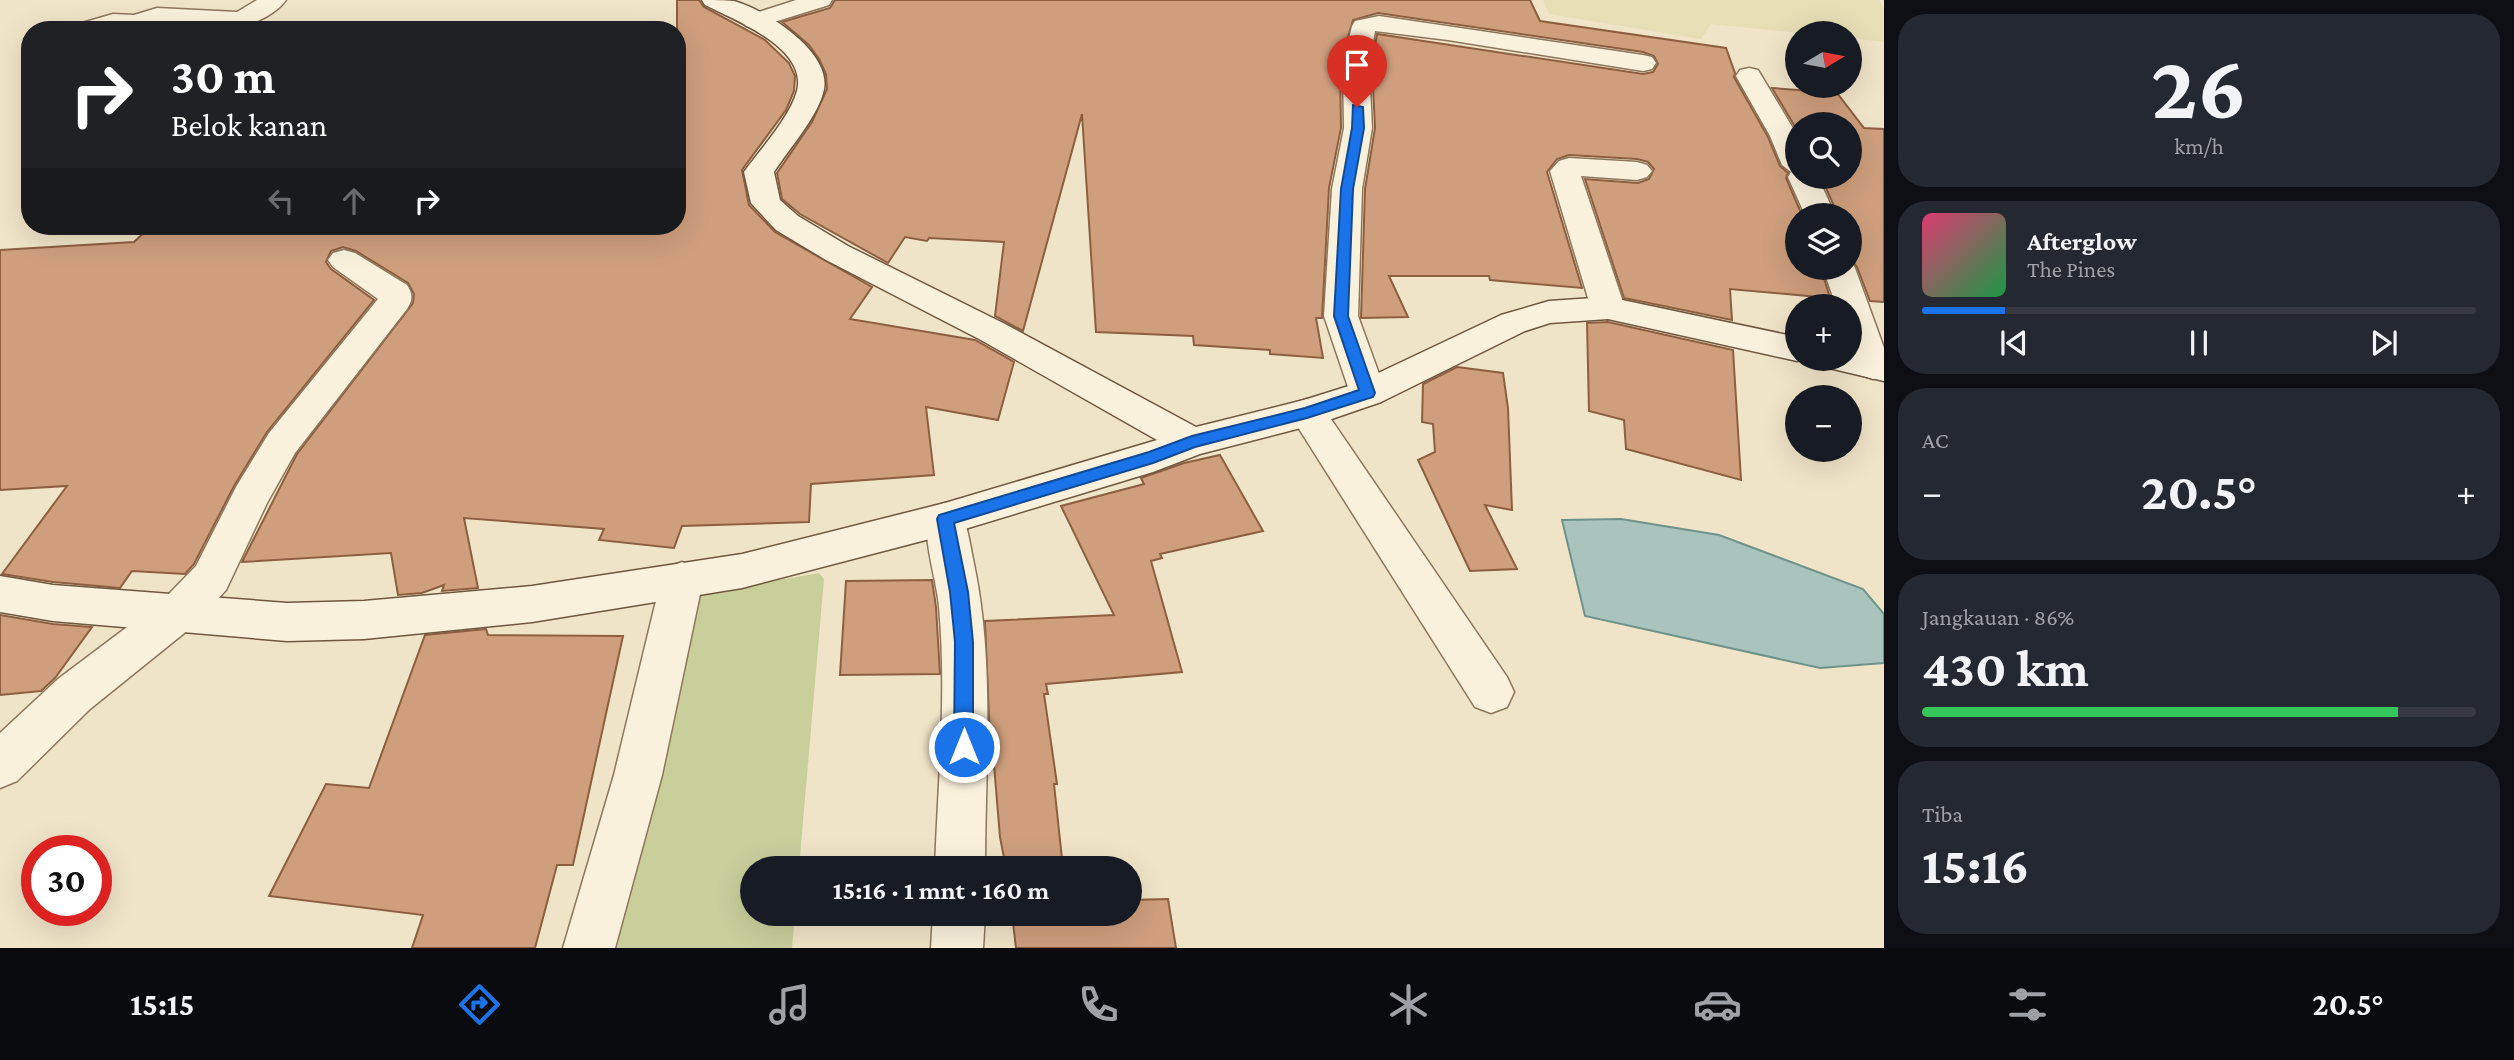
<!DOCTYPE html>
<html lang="id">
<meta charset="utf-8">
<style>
body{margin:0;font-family:"Crimson Pro",serif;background:#242831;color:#f1f3f6;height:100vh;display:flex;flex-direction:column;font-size:26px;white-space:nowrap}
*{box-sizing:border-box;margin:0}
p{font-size:23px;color:#9ea1a6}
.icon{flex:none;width:38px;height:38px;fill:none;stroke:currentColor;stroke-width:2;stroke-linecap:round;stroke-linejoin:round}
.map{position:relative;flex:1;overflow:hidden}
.drawer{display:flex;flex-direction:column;gap:14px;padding:14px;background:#0d0f14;width:630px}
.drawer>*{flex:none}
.guide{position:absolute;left:21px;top:21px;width:665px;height:214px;border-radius:28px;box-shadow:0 7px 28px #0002;background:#202124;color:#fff;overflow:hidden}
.needle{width:46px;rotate:80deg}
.fabs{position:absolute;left:1785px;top:21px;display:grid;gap:14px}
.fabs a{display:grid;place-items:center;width:77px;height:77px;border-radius:50%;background:#171b24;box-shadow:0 7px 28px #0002;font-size:35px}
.speed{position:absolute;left:21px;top:835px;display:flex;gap:14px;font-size:35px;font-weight:700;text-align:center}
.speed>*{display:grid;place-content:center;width:91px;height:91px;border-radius:50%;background:#171b24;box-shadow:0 7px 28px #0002;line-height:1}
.speed .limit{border:10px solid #d22;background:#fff;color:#111}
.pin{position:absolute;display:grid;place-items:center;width:60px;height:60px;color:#fff;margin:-72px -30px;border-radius:50% 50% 50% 0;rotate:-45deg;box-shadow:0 0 7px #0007}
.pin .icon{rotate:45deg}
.me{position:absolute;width:77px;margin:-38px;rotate:0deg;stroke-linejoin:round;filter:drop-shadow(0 0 5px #0008)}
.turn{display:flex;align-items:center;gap:24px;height:147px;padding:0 35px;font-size:32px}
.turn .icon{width:91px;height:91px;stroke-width:2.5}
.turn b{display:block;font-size:49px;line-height:60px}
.lanes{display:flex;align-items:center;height:66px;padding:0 35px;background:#0003;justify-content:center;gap:35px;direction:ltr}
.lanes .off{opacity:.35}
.big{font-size:52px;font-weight:700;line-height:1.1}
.drawer .card{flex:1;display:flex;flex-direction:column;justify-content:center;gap:10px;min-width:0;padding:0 24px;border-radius:28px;background:#242831}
.drawer .dial{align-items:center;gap:0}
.dial b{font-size:91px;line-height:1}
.song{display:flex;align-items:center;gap:21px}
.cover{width:84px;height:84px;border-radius:10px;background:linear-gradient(135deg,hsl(340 70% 55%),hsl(140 70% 35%))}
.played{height:7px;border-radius:4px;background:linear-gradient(90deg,#1a73e8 15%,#363941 15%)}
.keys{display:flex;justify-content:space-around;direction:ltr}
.heat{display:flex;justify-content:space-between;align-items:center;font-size:38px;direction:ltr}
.charge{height:10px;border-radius:5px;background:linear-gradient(90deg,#34c759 86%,#363941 0)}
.trip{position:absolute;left:740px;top:856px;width:402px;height:70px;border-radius:35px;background:#171b24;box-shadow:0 7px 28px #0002;font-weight:700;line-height:70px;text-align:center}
.tabs{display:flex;height:112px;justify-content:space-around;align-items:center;background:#090b0e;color:#9ea1a6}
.tabs .icon{width:49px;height:49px}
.tabs .on{color:#1a73e8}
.tabs b{font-size:32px;color:#f1f3f6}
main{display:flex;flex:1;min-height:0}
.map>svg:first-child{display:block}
.farmland{fill:#e6deb5}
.green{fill:#c9cf9b}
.water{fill:#a9c4bc;stroke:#6f938a;stroke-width:2}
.building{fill:#cf9f7d;stroke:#8d5f41;stroke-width:2}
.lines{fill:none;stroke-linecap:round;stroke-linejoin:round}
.street-casing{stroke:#8d765c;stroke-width:3}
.secondary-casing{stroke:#6f573f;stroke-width:3}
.street{fill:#faf1dc;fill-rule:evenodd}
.secondary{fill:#faf1dc;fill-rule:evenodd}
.route{fill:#1a73e8;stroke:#114b97;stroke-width:2}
</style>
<main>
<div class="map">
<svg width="1884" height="948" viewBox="0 0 1884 948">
<rect width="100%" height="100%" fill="#f0e4c8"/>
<path class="farmland" d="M1543,0H1879L1884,9V42L1850,38V33H1799L1711,24L1701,39L1549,14Z"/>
<path class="green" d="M819,573L824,579L799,868H752V914H795L792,948H615L692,595Z"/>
<path class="water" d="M1621,519L1719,535L1863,589L1884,614V663L1820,668L1585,616L1562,520Z"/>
<path class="building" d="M677,0H699L704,7L765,40L789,63L795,76L794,91L786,110L742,170L749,205L775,232L872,287L850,319L975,340L1014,362L998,420L926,407L934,475L811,484L809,522L682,526L674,548L599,540L604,529L464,518L478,588L442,591L444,585L422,593L398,595L391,553L242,562L297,454L413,303L414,294L408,283L356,251L343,247L331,251L326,262L331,269L374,300L267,432L234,486L194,564L185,574L132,571L120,588L53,582L2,574L67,486L0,490V250L134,242L151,226H677Z
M835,0H1530L1540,21L1726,48L1735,73L1734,77L1768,137L1780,166L1788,173L1786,178L1802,215H1797V268H1821L1830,298L1730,289L1732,320L1624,298L1585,179L1638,183L1649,179L1654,169L1648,162L1637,159L1569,155L1557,159L1547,172L1582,288L1490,280L1489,276H1389L1408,317L1361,318L1365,189L1375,128L1372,65L1377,34L1643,74L1653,72L1658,64L1654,56L1643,52L1378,13L1353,20L1340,64L1341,128L1329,188L1322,318H1316L1323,358L1270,354V350L1194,345L1193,336L1096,332L1082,114L1023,331L995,316L1004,242L929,238L927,241L905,237L888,263L800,214L782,199L777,173L812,122L827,89L826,74L819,59L809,45L782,22L830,8Z
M1772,88L1837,93L1864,128L1884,129V302L1870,301L1857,267L1850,258V215H1838L1821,177H1850V124H1797V130Z
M1608,322L1733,350L1741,480L1626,449L1624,420L1589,411L1587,323Z
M1457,367L1503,373L1508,408L1512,510L1485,505L1517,569L1470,571L1418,460L1435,452L1433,424L1422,422L1423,384Z
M1220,455L1263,531L1160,554L1162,558L1151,561L1182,672L1046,684L1048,694H1044L1057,784H1054L1063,868H1006L1000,837L992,741H990L985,621L1114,615L1061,506L1144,484L1141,478L1184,463Z
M932,580L936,607L940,674L840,675L846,581Z
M0,615L53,624L92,627L55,678L41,691L0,695Z
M486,629L488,635L623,636L573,865H557L535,948H412L423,915L269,896L326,784L369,788L425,635Z
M1168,899L1176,948H1016L1012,914H1130V900Z"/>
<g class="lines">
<g class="street-casing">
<path id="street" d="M257,0H286C278,12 257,23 243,26L160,23L140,30H72L75,25L113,14L134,15L157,8L237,12Z
M796,0H832L829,5L755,28L746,26L743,21L746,16Z
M1379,16L1643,55L1652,57L1656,63L1652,69L1643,71L1448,40L1375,31L1369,65L1372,128L1362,189L1358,316L1386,393L1381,402L1368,406L1355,402L1350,393L1324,316L1332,189L1344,128L1343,65L1352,26L1355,21Z
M1749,68L1758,70L1797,135V177H1818L1835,215H1805L1788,177L1791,172L1782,165L1770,136L1736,76L1740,70Z
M1569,158L1637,162L1647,165L1652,171L1647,177L1637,180L1581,176L1625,308L1620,316L1608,319L1596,316L1591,308L1550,171L1559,161Z
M344,250L355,253L407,285C413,295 413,299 407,309L295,453L267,503L226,590L193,626L90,709L17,781L0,788V733L58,679L163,600L196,566L236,487L269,433L378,299L333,267L328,260L333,253Z
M1850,260L1855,268L1884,348V375L1873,379L1861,375C1848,353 1850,331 1850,306H1836L1823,268H1850Z
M1307,399L1320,403L1507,677L1514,692L1507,707L1491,713L1475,707L1289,413L1294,403Z
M945,503L959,508C968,525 970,545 974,564C995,663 985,768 985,868H935C938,782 947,693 939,607C937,579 919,530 931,508Z
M682,562L697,568L703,580L662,775L615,948H563L614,775L661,580L667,568Z
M933,914H985L983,948H931Z"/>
</g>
<g class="secondary-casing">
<path id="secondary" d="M702,0C712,0 725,0 734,1C766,10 831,51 824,89C820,114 788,150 774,172L780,200L798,216L848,246L1005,324L1196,427L1304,400L1355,384L1501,315L1549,301L1608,297L1797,337V359H1805L1797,361L1608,319L1550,323L1525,331L1381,402L1320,423L1200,454L1153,472L945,535L742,588L532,622L364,639L287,641L53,621L0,612V576L53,585L287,603L364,601L532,586L742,554L945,503L1157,440L981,340L826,260L776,230L751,203L744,172C760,150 790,117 797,91C808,48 735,20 705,5Z
M1850,348L1884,355V381L1829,368L1824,359H1850Z"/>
</g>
<use href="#street" class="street"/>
<use href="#secondary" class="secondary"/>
</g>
<path class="route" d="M1353,105L1363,107L1364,128L1353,189L1348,316L1375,393L1373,397L1307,418L1195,447L1153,463L954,523L968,592L973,642V747L971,754L964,756L957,754L954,747L955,642L950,592L937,519L939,515L1149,452L1192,436L1305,408L1359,390L1334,316L1341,189L1352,128Z"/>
</svg>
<div class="fabs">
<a><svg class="needle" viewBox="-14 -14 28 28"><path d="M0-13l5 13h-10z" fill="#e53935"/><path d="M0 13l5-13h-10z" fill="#9ea1a6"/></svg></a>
<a><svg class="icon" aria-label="search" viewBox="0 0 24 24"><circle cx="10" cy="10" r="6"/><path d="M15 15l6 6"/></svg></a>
<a><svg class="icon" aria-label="layers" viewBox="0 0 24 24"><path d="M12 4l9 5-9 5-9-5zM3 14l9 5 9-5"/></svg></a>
<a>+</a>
<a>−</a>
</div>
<div class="speed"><div class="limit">30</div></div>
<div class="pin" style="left:1357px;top:107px;background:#d93025"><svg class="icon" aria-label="arrive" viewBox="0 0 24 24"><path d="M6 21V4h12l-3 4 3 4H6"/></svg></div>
<svg class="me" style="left:964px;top:747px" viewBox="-20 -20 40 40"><circle r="17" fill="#1a73e8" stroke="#fff" stroke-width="3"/><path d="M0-11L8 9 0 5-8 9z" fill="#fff"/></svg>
<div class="trip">15:16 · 1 mnt · 160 m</div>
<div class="guide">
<div class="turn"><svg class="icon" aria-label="right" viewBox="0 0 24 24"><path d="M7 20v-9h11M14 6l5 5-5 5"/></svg><div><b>30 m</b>Belok kanan</div></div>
<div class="lanes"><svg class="icon off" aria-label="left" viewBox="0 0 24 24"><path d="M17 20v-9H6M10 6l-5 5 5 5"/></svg><svg class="icon off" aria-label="ahead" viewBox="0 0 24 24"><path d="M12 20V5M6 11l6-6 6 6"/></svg><svg class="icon" aria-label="right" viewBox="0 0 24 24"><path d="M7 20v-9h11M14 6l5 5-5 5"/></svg></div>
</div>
</div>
<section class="drawer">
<div class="card dial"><b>26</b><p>km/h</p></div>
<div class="card">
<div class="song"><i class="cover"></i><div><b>Afterglow</b><p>The Pines</p></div></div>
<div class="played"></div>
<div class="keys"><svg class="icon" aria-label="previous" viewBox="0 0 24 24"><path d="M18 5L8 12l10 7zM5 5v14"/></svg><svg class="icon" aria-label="pause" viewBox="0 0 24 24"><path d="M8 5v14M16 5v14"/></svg><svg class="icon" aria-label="next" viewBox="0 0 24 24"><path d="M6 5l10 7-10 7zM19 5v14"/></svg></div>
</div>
<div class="card"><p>AC</p>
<div class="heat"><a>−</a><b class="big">20.5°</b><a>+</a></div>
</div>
<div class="card"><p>Jangkauan · 86%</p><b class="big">430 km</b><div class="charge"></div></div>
<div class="card"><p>Tiba</p><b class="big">15:16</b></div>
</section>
</main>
<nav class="tabs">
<b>15:15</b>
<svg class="icon on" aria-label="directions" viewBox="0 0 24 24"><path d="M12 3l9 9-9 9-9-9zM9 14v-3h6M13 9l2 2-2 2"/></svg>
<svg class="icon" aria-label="music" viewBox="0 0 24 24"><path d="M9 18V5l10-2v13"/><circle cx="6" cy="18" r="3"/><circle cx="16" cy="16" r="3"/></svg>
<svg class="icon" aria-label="phone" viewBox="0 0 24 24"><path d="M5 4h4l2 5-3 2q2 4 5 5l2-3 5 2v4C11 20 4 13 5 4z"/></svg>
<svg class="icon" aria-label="climate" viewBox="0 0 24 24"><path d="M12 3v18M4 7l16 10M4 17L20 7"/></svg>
<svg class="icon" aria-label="car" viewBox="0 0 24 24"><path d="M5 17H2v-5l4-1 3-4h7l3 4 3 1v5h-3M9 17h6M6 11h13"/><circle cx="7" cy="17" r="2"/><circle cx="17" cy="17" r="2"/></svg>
<svg class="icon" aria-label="filters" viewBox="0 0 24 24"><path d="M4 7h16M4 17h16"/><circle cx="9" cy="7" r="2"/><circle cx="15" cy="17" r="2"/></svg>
<b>20.5°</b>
</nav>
